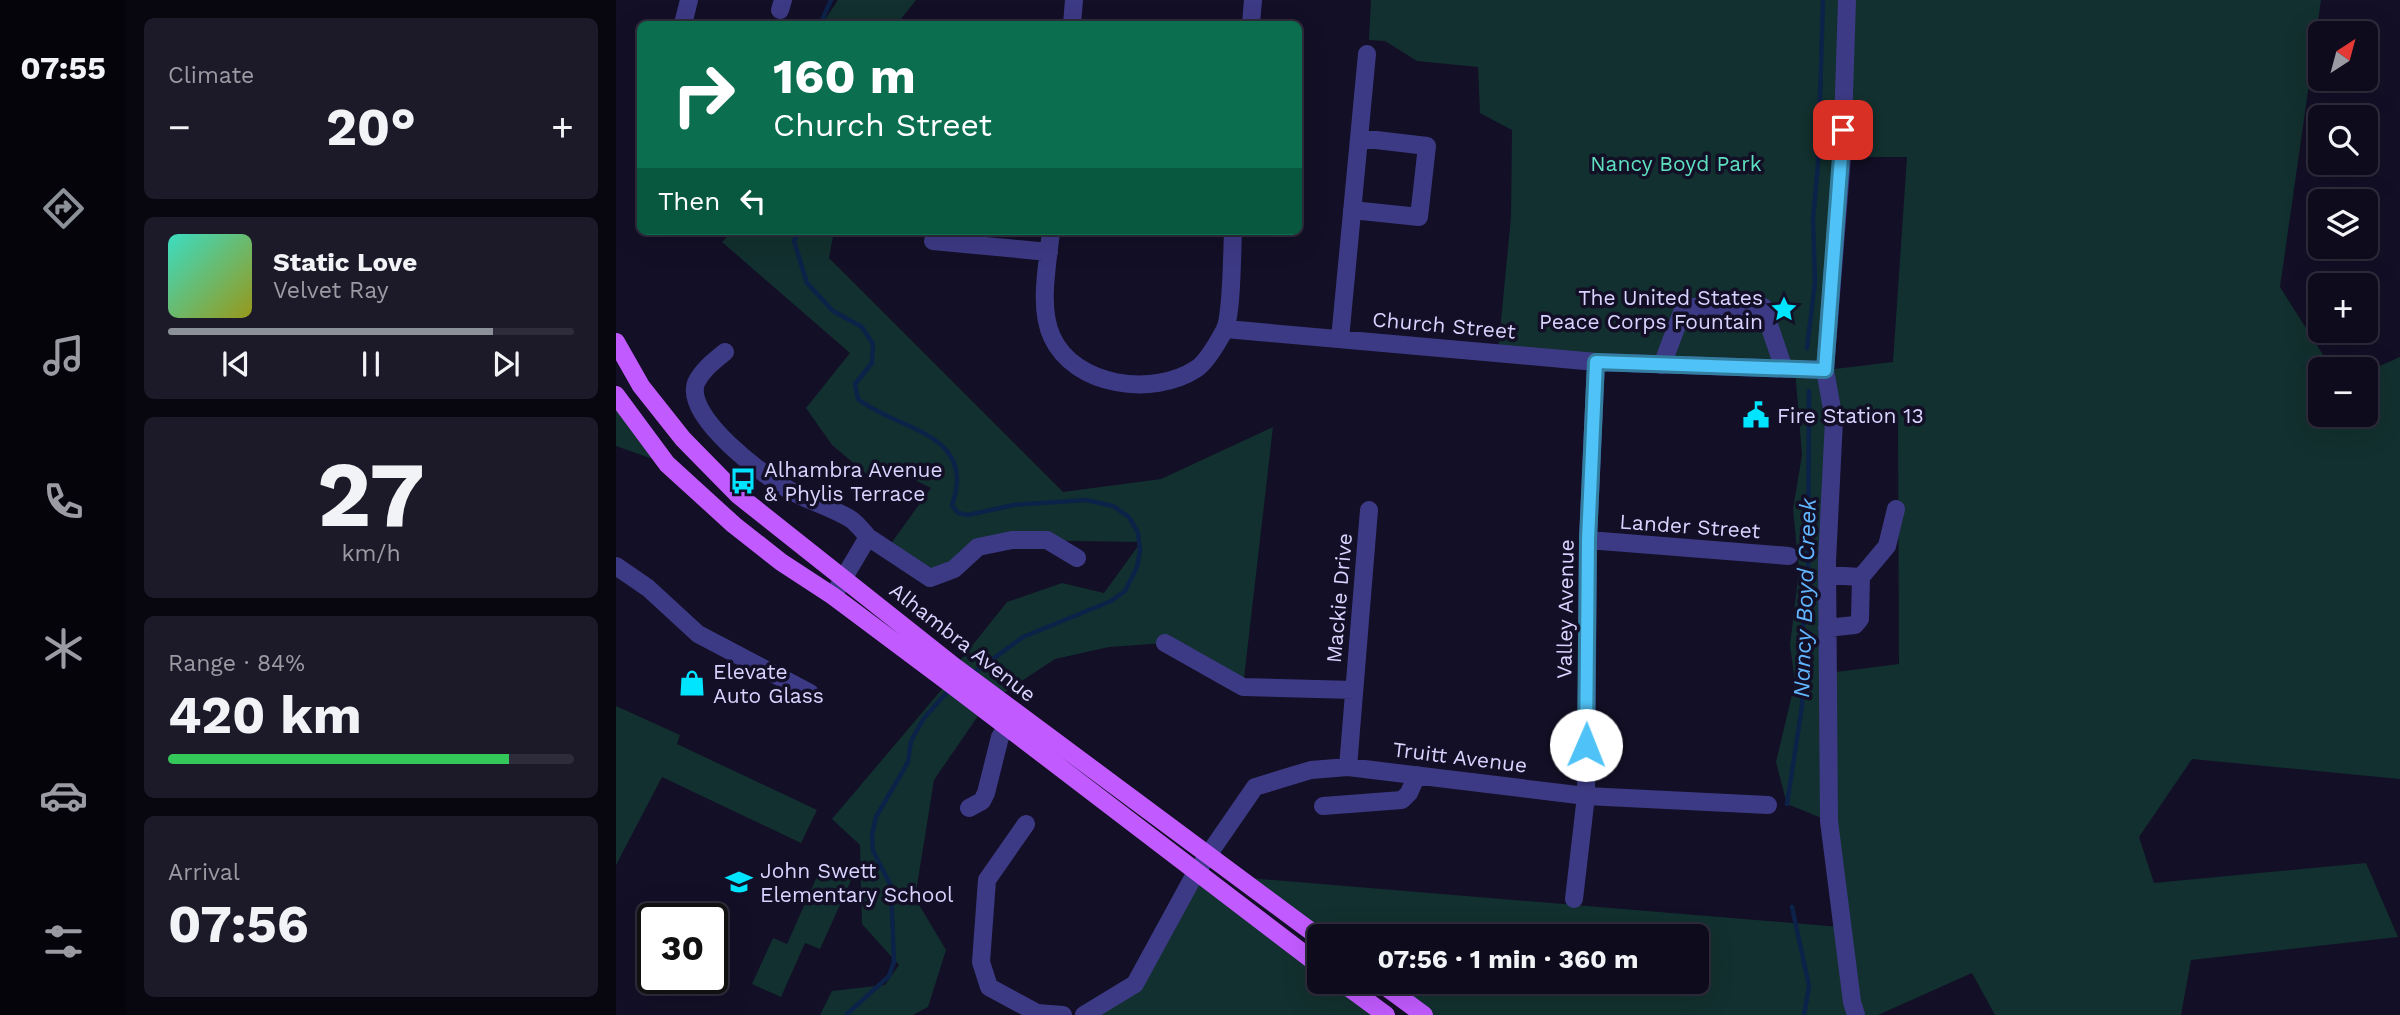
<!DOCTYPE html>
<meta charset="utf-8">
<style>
body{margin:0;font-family:"Work Sans",sans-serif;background:#1c1929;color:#f1f3f6;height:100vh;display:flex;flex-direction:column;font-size:26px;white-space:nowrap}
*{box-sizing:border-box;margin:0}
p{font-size:23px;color:#9b9ba3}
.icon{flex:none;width:38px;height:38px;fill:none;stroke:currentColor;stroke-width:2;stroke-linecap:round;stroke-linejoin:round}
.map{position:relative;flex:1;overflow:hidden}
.details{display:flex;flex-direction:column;gap:18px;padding:18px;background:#08060f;width:490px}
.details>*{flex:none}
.guide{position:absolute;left:21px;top:21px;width:665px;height:214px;border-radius:10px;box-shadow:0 7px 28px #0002,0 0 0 2px #2e2b3b;background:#0b6e4f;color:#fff;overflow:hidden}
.needle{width:46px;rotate:36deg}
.fabs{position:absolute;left:1692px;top:21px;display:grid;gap:14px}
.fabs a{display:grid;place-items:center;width:70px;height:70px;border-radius:10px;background:#0e0b1c;box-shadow:0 7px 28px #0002,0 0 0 2px #2e2b3b;font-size:35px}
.speed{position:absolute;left:21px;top:903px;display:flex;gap:14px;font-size:35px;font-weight:700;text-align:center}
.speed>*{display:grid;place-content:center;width:91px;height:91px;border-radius:50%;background:#0e0b1c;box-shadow:0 7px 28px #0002,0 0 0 2px #2e2b3b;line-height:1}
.speed .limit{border:4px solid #111;border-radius:10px;background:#fff;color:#111}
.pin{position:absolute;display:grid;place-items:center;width:60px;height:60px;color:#fff;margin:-30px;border-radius:14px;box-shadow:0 4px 10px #0006}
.me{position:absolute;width:77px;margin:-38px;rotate:1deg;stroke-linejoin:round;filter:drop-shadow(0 0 5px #0008)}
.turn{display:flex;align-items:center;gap:24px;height:147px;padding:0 21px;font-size:32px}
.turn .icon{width:91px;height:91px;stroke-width:2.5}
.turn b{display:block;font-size:49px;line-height:60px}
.then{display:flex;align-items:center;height:66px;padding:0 21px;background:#0003;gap:14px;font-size:26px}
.big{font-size:52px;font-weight:700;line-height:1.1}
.details .card{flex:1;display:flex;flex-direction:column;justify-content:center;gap:10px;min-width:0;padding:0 24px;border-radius:10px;background:#1c1929}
.details .dial{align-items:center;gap:0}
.dial b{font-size:91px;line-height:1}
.song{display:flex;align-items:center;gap:21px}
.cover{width:84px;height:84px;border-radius:10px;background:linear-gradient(135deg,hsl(170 70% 55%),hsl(60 70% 35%))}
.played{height:7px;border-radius:4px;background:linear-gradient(90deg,#8c9099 80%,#2e2b3b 80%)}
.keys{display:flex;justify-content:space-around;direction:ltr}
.heat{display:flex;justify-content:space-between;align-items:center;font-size:38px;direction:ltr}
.charge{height:10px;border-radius:5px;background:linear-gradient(90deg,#34c759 84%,#2e2b3b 0)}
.trip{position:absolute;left:691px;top:924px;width:402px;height:70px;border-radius:10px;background:#0e0b1c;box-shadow:0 7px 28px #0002,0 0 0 2px #2e2b3b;font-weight:700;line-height:70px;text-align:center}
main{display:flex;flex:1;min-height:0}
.tabs{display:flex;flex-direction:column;width:126px;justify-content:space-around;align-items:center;background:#06040b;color:#9b9ba3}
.tabs .icon{width:49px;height:49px}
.tabs .on{color:#8c9099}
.tabs b{font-size:32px;color:#f1f3f6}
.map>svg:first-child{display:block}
.green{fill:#12302f;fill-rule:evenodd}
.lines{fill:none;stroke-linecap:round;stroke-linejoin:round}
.stream{stroke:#0c2248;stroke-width:4.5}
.minor{stroke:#3d3a85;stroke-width:18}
.major{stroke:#c25bff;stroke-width:18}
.route-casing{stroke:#337fa1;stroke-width:18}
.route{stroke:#4fc3f7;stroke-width:12}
.labels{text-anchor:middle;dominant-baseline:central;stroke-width:7;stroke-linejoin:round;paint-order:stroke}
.park-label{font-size:21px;fill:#5fe0c0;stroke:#130f26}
.poi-label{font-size:21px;fill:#d9d4ff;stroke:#130f26;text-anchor:start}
.street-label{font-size:21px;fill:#d9d4ff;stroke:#130f26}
.water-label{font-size:23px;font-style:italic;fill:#62b6ff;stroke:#130f26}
</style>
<main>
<nav class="tabs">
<b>07:55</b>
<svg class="icon on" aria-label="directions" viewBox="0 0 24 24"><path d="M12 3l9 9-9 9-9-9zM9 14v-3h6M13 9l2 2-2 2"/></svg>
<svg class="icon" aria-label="music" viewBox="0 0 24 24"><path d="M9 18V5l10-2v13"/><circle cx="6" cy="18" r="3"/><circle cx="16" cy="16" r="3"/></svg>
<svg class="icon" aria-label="phone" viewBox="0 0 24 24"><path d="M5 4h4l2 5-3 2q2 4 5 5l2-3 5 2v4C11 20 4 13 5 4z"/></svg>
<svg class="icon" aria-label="climate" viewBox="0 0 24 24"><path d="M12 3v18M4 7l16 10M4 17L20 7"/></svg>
<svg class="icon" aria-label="car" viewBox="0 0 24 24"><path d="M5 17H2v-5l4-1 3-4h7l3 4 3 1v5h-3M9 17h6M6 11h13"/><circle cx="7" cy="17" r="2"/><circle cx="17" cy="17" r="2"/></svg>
<svg class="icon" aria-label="filters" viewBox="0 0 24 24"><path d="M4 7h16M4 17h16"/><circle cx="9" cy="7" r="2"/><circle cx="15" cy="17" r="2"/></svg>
</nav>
<section class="details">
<div class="card"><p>Climate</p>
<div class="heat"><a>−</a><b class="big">20°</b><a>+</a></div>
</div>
<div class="card">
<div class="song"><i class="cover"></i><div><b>Static Love</b><p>Velvet Ray</p></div></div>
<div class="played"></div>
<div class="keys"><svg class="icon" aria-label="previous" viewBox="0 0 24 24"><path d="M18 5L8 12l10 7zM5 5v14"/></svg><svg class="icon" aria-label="pause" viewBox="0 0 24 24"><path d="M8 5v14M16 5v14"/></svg><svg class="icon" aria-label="next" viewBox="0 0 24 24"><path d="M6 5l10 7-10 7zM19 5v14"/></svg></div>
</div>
<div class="card dial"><b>27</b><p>km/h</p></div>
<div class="card"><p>Range · 84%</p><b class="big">420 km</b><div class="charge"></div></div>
<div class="card"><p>Arrival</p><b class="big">07:56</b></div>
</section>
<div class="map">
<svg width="1784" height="1015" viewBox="0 0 1784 1015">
<rect width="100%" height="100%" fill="#130f26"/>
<path class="green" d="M222,0H300L281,24H206Z
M755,0H1705L1664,287L1716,369H1704V415H1750V372L1784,357V779L1576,759L1523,837L1538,883L1750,863L1782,937L1575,960L1565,1015H1379L1356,973L1262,1015H808L763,982H1082V936H704L621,877L1225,927L1213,821L1171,804L1160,762L1179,682L1174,645L1183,570L1177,509L1186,455L1179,370L882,352L895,217L896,130L864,113L862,67L801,61L769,41L753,40ZM1226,157H1291L1277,362L1210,370ZM1282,417L1283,664L1212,673L1218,420Z
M117,231H218L213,258L447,492L545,479L657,427L627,687L549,643L493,647L439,659L380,698L339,667L391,602L446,583L488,593L525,542L396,540L314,578L271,549L315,488L272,466L253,476L216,445L190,408L234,353L106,242Z
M0,395L51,464L0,446Z
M332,682L366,710L318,780L299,898L330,950L312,1007L297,1015H204L216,991L269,985L283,965L246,924L244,845L216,819Z
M0,706L64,735L61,744L201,810L185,843L46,777L0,865Z
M207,863L237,876L204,949L189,943L165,997L136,984L157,938L171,944Z
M579,874L703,966L704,982H725L770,1015H468L519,984Z"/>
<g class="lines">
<path class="stream" d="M207,24V18L215,0
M183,231L178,241L191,283L217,311L246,327L257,344L256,363L239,384L242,399C282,431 362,432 336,505L342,513L352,515L398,505L470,500L497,506L513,517L522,533L524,550L521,567L509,591L495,601L407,637L356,674
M1191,348L1199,282L1197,220L1202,164L1207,0
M1171,804L1186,706L1187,675L1183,651L1192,595L1193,391
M1176,907L1193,986L1188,1015
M230,1015L273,976L278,962L275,886L257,851L256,835L260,817L292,762L295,741L308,718L334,689"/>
<path class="minor" d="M1231,0L1226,157L1209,370L1218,420L1211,561L1213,821L1236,1002L1240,1015
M164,10L167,0
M67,24L73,0
M456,24L458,0
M635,24L637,0
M736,210L803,217L811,146L743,138
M435,231C432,263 422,307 436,337C459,387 537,397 580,369C590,363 602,342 608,331C616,318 616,251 617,231
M317,241L433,252
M610,329L980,362L1209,370
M724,339L751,54
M109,352C98,361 86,370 80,383C68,417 149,477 175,491C193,501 214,507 233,518C240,522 246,530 252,537L217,596
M1046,365L1068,307H1147L1168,369
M252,537L314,578L338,569L362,547L396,540H431L461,558
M972,540L1173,556
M0,566L32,588L82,634L194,693
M1211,575L1245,577L1244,619L1239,625L1211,628
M1245,577L1271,546L1280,509
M549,643L627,687L738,690
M732,767L753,510
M707,806L786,800L793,793L801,775
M353,808L366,801L370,793L384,737L400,715
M410,824L371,880L365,962L373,987L421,1013L447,1015
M958,899L970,796L972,540L980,362
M468,1015L519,984L579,874L639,787L695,770L732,767L970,796L1152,805"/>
<path class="major" d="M0,342L25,386L67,439L122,495L339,667L704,938
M0,395L51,464L118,525L165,562L217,596L332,682L704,966
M725,982L770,1015
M763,982L808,1015"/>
</g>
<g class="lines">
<g class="route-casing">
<path id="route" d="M970,745L972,540L980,362L1209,370L1227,130"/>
</g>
<use href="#route" class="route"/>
</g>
<defs>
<g id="sight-bare" transform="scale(2.1)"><path d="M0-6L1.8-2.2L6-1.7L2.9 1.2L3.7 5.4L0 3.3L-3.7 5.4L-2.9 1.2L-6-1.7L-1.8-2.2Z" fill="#00e5ff" stroke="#130f26" stroke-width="2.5" paint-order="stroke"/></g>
<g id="civic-bare" transform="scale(2.1)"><path d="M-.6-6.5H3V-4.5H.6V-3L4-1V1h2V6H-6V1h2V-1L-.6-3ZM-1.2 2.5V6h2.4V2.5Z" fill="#00e5ff" stroke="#130f26" stroke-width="2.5" paint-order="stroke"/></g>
<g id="bus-bare" transform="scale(2.1)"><path d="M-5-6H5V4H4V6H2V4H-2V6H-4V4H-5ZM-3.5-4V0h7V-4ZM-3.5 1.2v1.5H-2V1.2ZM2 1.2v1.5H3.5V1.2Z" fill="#00e5ff" stroke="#130f26" stroke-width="2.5" paint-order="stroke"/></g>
<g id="shop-bare" transform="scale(2.1)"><path d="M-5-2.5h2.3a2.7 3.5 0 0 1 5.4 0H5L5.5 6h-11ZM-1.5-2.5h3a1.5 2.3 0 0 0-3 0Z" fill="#00e5ff" stroke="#130f26" stroke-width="2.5" paint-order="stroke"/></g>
<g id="school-bare" transform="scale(2.1)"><path d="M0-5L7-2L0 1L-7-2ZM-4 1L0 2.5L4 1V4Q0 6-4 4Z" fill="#00e5ff" stroke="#130f26" stroke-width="2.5" paint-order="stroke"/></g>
</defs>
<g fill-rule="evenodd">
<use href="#sight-bare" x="1168" y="309"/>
<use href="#civic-bare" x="1140" y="415"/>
<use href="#bus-bare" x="127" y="481"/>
<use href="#shop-bare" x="76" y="683"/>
<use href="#school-bare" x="123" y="882"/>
</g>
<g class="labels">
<g class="park-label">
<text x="1060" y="163">Nancy Boyd Park</text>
</g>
<g class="poi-label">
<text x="1147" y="297" text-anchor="end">The United States<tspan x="1147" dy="24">Peace Corps Fountain</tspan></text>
<text x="1161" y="415">Fire Station 13</text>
<text x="148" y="469">Alhambra Avenue<tspan x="148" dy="24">&amp; Phylis Terrace</tspan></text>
<text x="97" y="671">Elevate<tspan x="97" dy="24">Auto Glass</tspan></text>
<text x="144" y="870">John Swett<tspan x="144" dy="24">Elementary School</tspan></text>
</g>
<g class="street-label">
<text transform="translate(828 325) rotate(5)">Church Street</text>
<text transform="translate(1074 526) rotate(4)">Lander Street</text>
<text transform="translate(723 598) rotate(-85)">Mackie Drive</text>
<text transform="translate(949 609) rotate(-89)">Valley Avenue</text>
<text transform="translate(347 642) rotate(38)">Alhambra Avenue</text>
<text transform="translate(844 757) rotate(7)">Truitt Avenue</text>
</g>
<g class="water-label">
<text transform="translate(1189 598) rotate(-88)">Nancy Boyd Creek</text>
</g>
</g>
</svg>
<div class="fabs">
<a><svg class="needle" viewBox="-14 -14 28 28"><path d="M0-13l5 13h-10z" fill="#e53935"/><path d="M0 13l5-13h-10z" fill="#9b9ba3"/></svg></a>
<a><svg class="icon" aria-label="search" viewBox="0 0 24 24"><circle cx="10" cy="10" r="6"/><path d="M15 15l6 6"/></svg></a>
<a><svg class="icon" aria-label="layers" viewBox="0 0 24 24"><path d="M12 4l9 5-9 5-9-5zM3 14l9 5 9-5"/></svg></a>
<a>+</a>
<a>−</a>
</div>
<div class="speed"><div class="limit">30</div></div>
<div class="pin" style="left:1227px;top:130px;background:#d93025"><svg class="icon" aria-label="arrive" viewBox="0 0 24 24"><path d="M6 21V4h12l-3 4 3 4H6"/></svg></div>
<svg class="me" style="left:970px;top:745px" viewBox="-20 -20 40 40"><circle r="19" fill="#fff"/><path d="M0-13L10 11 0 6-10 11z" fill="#4fc3f7"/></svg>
<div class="trip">07:56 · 1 min · 360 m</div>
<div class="guide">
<div class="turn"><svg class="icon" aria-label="right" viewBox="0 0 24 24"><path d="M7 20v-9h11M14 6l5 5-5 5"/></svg><div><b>160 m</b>Church Street</div></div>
<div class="then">Then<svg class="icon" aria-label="left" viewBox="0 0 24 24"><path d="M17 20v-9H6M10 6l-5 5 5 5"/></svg></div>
</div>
</div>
</main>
